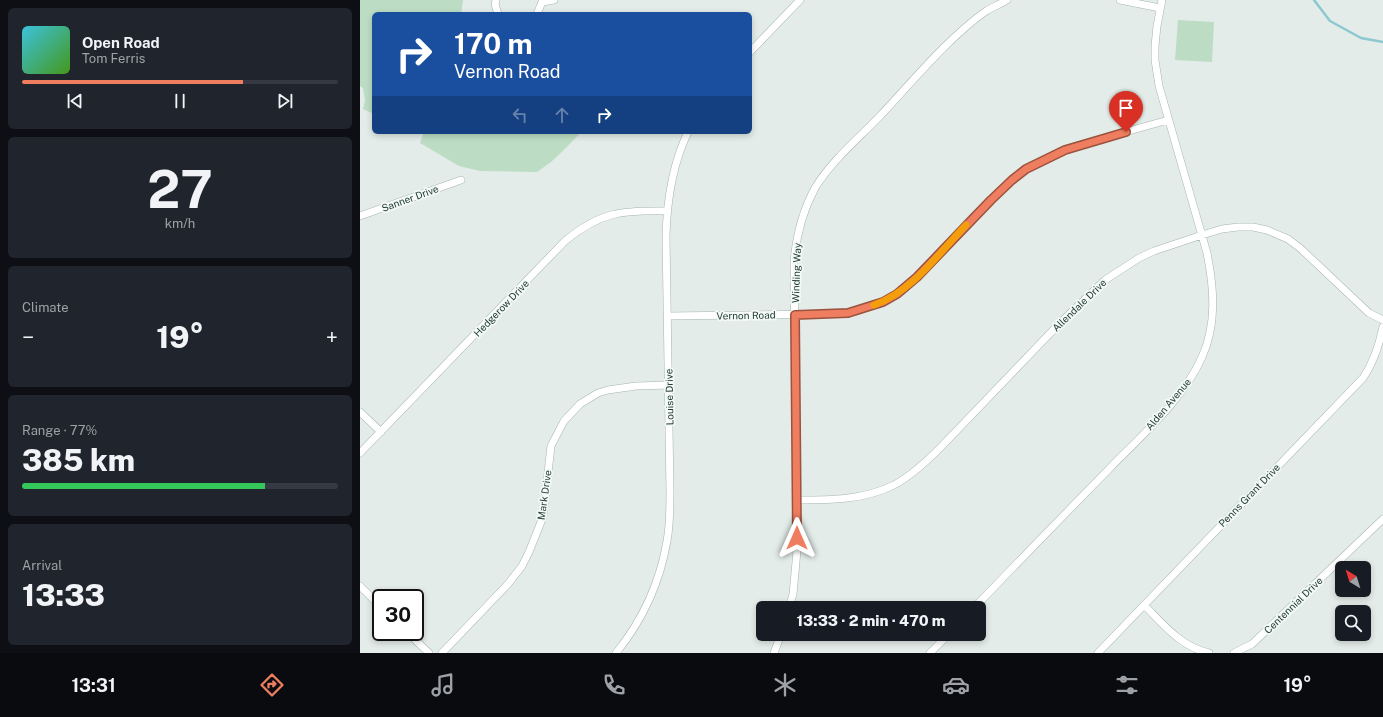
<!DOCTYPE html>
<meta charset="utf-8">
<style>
body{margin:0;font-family:"Public Sans",sans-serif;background:#20242c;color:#f1f3f6;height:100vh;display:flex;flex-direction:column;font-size:15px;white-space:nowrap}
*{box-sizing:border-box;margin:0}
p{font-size:13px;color:#9ea1a6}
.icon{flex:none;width:22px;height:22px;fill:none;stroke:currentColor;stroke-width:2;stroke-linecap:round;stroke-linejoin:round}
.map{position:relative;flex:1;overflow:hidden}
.sheet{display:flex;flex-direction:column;gap:8px;padding:8px;background:#0d0f14;width:360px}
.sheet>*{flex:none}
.guide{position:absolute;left:12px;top:12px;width:380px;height:122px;border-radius:6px;box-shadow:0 2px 6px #0003;background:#1a4fa0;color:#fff;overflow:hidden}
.needle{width:26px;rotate:322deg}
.fabs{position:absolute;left:975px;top:561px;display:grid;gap:8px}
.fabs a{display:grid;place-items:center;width:36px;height:36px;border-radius:6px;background:#171b24;box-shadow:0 2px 6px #0003;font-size:20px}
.speed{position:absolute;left:12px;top:589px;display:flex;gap:8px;font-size:20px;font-weight:700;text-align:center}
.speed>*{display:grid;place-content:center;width:52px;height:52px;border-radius:50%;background:#171b24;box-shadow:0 2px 6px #0003;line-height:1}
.speed .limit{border:2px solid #111;border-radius:6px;background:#fff;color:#111}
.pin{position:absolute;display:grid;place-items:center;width:34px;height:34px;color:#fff;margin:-41px -17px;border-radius:50% 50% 50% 0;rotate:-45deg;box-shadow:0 0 4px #0007}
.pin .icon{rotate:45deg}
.me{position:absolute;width:44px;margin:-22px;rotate:0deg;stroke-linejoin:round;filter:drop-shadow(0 0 3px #0008)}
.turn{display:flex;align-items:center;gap:14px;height:84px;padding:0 16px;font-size:18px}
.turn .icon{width:52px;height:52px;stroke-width:2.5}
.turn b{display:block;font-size:28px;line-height:34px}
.lanes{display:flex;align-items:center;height:38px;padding:0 16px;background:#0003;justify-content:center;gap:20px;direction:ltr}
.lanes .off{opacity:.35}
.big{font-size:30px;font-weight:800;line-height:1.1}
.sheet .card{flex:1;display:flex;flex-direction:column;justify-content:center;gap:6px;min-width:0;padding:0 14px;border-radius:6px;background:#20242c}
.sheet .dial{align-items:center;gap:0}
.dial b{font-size:52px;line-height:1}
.song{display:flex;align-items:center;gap:12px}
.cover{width:48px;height:48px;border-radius:6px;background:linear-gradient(135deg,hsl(190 70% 55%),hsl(100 70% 35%))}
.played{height:4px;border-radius:2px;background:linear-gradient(90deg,#ee7e5f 70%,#363941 70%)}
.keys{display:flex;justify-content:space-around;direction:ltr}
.heat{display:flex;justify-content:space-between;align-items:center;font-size:22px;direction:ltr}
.charge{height:6px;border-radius:3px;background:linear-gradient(90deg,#34c759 77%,#363941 0)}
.trip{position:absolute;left:396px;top:601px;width:230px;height:40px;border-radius:6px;background:#171b24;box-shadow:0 2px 6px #0003;font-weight:800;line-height:40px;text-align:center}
.menu{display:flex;height:64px;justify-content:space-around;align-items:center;background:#090b0e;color:#9ea1a6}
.menu .icon{width:28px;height:28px}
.menu .current{color:#ee7e5f}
.menu b{font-size:18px;color:#f1f3f6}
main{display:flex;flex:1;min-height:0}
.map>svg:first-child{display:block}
.green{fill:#bcddc4}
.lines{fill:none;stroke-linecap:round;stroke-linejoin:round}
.stream{stroke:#8dc8d0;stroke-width:2.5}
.street-casing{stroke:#a6b4af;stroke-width:8}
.street{stroke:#fff;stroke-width:7}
.route-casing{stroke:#9b523e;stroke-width:10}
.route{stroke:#ee7e5f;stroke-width:7}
.slow{stroke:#f59e0b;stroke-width:7}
.labels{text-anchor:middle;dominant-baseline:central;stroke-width:3.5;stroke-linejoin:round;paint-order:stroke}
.street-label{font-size:10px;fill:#233d35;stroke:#f3f9f6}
</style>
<main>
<section class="sheet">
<div class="card">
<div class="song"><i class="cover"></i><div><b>Open Road</b><p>Tom Ferris</p></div></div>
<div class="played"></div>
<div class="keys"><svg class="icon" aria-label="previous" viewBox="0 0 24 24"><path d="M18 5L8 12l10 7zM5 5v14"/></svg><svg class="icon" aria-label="pause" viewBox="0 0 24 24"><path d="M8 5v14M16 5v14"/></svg><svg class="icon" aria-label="next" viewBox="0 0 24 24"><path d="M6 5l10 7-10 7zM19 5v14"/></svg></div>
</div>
<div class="card dial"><b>27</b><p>km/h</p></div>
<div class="card"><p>Climate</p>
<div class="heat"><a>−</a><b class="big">19°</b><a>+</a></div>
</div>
<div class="card"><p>Range · 77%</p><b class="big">385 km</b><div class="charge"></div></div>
<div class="card"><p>Arrival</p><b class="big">13:33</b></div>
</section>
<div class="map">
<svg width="1023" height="653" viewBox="0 0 1023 653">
<rect width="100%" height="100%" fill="#e3ece8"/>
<path class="green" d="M0,0H103L101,14H14V114L3,109L5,100L3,88L0,86Z
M818,20L854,22L852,62L815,60Z
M64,132H221L206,148L191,162L177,172L120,171L99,166L60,143Z"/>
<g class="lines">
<path class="stream" d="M954,0L970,21L1001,38L1023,42"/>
<g class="street-casing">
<path id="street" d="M136,0L135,4L138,14
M760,0L800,8
M182,2L194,0
M177,14L182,2
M390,52L440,0
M0,216L101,180
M308,316L469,314L488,313L502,309L523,302L542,291L557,277L611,219L652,180L666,169L705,149L808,120
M0,412L21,432
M0,453L205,241C240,212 262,210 307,211
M437,500C470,500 504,500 534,485C551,476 566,462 580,448L699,324L745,280L779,258L794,251L842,235L862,229L878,227H893L907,230L928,239L940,248L1009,313L1023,320
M0,586L21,607
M784,605C803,624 821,647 849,653
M429,608L433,594L437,551L434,263C436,236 442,212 455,188C472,160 498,139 520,116C552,82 588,38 626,11C633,7 640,4 647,0
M614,608C659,561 704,515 749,469C780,437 824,399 842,357C857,324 854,288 847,253L799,86L795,60V46L797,26L802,0
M47,632L69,653
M82,653L148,584L162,566L169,552L183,517L191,446L204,421L220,404L238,393L248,390L276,386L309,385
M256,653C282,621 300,582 307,541C310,525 310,508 310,492L306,236C307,200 312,165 328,132
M414,653L421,634
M570,653L589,634
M738,653L1003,378C1014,362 1019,346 1023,327
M874,653L892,644L1023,519"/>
</g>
<use href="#street" class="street"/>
</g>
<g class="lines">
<g class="route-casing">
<path id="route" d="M437,538L435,315L488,313L523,302L537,294L557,277L631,200L652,180L666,169L705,150L766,132"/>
</g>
<use href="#route" class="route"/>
<path class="slow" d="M514,305C552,292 579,253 606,225"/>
</g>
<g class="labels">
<g class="street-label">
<text transform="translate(50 198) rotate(-20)">Sanner Drive</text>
<text transform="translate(436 273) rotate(-88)">Winding Way</text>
<text transform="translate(719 305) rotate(-44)">Allendale Drive</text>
<text transform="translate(141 308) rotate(-46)">Hedgerow Drive</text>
<text transform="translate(386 315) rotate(-1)">Vernon Road</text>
<text transform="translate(309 397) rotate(-91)">Louise Drive</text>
<text transform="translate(808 404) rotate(-50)">Alden Avenue</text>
<text transform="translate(184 495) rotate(-82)">Mark Drive</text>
<text transform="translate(889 495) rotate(-46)">Penns Grant Drive</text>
<text transform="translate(933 605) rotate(-44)">Centennial Drive</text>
</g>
</g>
</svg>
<div class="fabs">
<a><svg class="needle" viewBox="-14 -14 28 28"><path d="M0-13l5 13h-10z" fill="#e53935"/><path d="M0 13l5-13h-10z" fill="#9ea1a6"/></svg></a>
<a><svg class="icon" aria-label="search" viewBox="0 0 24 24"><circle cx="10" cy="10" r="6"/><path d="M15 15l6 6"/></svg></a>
</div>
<div class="speed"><div class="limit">30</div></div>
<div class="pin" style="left:766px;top:132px;background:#d93025"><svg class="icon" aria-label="arrive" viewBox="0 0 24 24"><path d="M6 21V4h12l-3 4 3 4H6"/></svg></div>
<svg class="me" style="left:437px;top:538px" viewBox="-20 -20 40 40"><path d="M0-17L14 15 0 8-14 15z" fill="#ee7e5f" stroke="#fff" stroke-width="4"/></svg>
<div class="trip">13:33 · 2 min · 470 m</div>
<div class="guide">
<div class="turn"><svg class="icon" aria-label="right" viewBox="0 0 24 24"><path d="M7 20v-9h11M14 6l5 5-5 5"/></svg><div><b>170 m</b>Vernon Road</div></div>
<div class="lanes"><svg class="icon off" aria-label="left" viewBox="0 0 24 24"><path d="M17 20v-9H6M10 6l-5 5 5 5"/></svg><svg class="icon off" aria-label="ahead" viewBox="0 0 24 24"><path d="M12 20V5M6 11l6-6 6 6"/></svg><svg class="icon" aria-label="right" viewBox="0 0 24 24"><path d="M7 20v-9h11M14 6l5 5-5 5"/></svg></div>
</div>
</div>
</main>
<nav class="menu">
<b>13:31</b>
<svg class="icon current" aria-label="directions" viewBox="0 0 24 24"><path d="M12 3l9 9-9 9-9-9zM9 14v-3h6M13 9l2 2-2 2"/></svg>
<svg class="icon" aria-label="music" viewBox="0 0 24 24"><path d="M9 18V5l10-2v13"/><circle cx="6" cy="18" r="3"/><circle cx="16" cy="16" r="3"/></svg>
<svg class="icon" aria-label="phone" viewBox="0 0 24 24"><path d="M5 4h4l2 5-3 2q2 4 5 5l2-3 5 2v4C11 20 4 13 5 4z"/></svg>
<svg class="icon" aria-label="climate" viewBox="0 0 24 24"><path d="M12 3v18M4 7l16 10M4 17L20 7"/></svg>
<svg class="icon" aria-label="car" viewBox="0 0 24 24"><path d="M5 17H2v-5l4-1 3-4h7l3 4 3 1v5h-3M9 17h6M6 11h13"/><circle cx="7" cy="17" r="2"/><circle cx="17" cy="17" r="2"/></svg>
<svg class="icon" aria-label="filters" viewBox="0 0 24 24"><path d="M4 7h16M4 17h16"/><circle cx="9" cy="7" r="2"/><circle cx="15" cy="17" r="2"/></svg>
<b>19°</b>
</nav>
